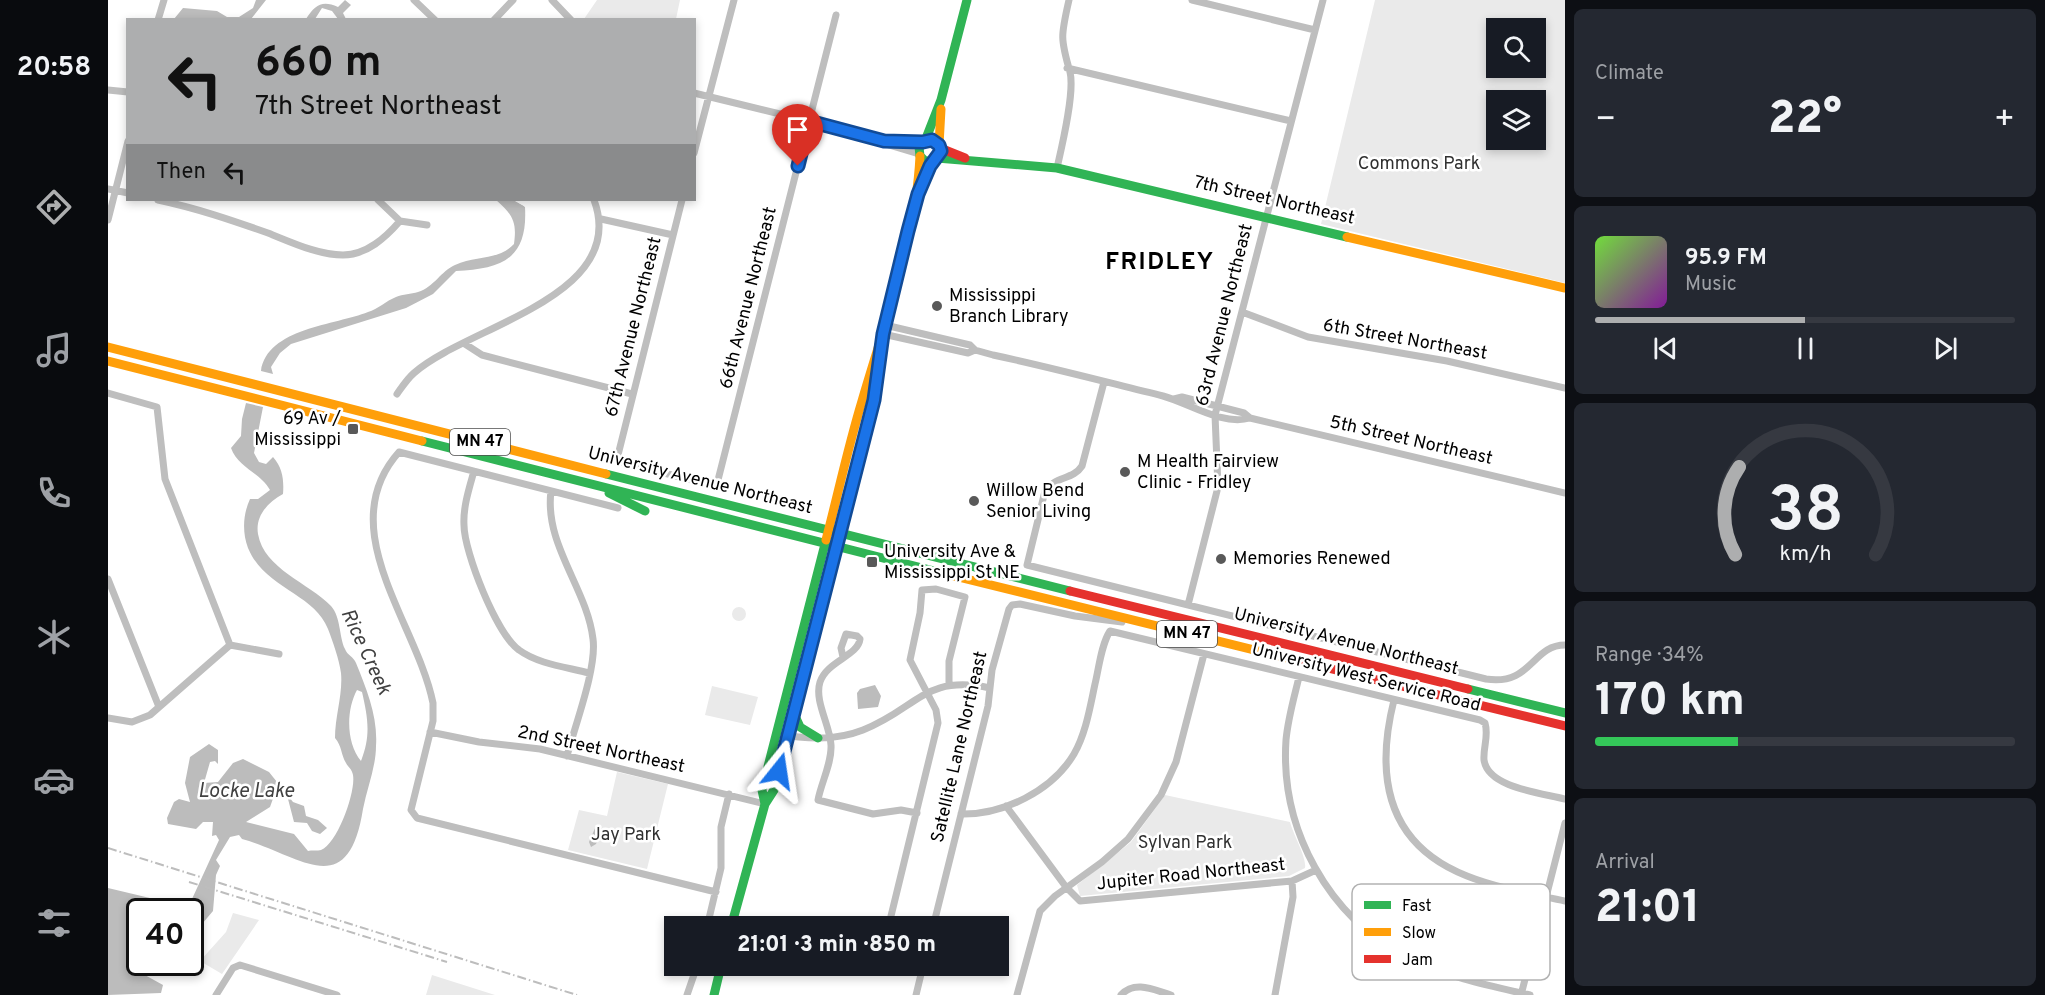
<!DOCTYPE html>
<meta charset="utf-8">
<style>
body{margin:0;font-family:Overpass,sans-serif;background:#242831;color:#f1f3f6;height:100vh;display:flex;flex-direction:column;font-size:22px;white-space:nowrap}
*{box-sizing:border-box;margin:0}
p{font-size:20px;color:#9ea1a6}
.icon{flex:none;width:33px;height:33px;fill:none;stroke:currentColor;stroke-width:2;stroke-linecap:round;stroke-linejoin:round}
.map{position:relative;flex:1;overflow:hidden}
.panel{display:flex;flex-direction:column;gap:9px;padding:9px;background:#0d0f14;width:480px}
.panel>*{flex:none}
.guide{position:absolute;left:18px;top:18px;width:570px;height:183px;border-radius:0px;box-shadow:0 3px 9px #0003;background:#adaeaf;color:#111;overflow:hidden}
.controls{position:absolute;left:1378px;top:18px;display:grid;gap:12px}
.controls a{display:grid;place-items:center;width:60px;height:60px;border-radius:0px;background:#171b24;box-shadow:0 3px 9px #0003;font-size:30px}
.speed{position:absolute;left:18px;top:898px;display:flex;gap:12px;font-size:30px;font-weight:700;text-align:center}
.speed>*{display:grid;place-content:center;width:78px;height:78px;border-radius:50%;background:#171b24;box-shadow:0 3px 9px #0003;line-height:1}
.speed .limit{border:3px solid #111;border-radius:9px;background:#fff;color:#111}
.pin{position:absolute;display:grid;place-items:center;width:51px;height:51px;color:#fff;margin:-62px -26px;border-radius:50% 50% 50% 0;rotate:-45deg;box-shadow:0 0 6px #0007}
.pin .icon{rotate:45deg}
.me{position:absolute;width:66px;margin:-33px;rotate:15deg;stroke-linejoin:round;filter:drop-shadow(0 0 4px #0008)}
.turn{display:flex;align-items:center;gap:21px;height:126px;padding:0 30px;font-size:27px}
.turn .icon{width:78px;height:78px;stroke-width:2.5}
.turn b{display:block;font-size:42px;line-height:51px}
.then{display:flex;align-items:center;height:57px;padding:0 30px;background:#0003;gap:12px;font-size:22px}
.big{font-size:45px;font-weight:800;line-height:1.1}
.panel .widget{flex:1;display:flex;flex-direction:column;justify-content:center;gap:9px;min-width:0;padding:0 21px;border-radius:9px;background:#242831}
.panel .dial{align-items:center;gap:0}
.dial svg{height:156px;overflow:visible;fill:none;stroke:#363941;stroke-width:7;stroke-linecap:round;text-anchor:middle}
.dial text{fill:#f1f3f6;stroke:none}
.song{display:flex;align-items:center;gap:18px}
.cover{width:72px;height:72px;border-radius:9px;background:linear-gradient(135deg,hsl(100 70% 55%),hsl(290 70% 35%))}
.played{height:6px;border-radius:3px;background:linear-gradient(90deg,#adaeaf 50%,#363941 50%)}
.keys{display:flex;justify-content:space-around;direction:ltr}
.heat{display:flex;justify-content:space-between;align-items:center;font-size:33px;direction:ltr}
.charge{height:9px;border-radius:4px;background:linear-gradient(90deg,#34c759 34%,#363941 0)}
.trip{position:absolute;left:556px;top:916px;width:345px;height:60px;border-radius:0px;background:#171b24;box-shadow:0 3px 9px #0003;font-weight:800;line-height:60px;text-align:center}
main{display:flex;flex:1;min-height:0}
.tab-bar{display:flex;flex-direction:column;width:108px;justify-content:space-around;align-items:center;background:#090b0e;color:#9ea1a6}
.tab-bar .icon{width:42px;height:42px}
.tab-bar .current{color:#adaeaf}
.tab-bar b{font-size:27px;color:#f1f3f6}
.map>svg:first-child{display:block}
.green{fill:#eaeaea;fill-rule:evenodd}
.water{fill:#bcbcbc;fill-rule:evenodd}
.lines{fill:none;stroke-linecap:round;stroke-linejoin:round}
.stream{stroke:#bcbcbc;stroke-width:2}
.street{stroke:#bebebe;stroke-width:7}
.fast{stroke:#30b455;stroke-width:9}
.slow{stroke:#ff9f0a;stroke-width:9}
.jam{stroke:#e5322d;stroke-width:9}
.rail{stroke:#bdbdbd;stroke-width:2;stroke-dasharray:9 3 1.5 3;stroke-linecap:butt}
.route-casing{stroke:#114b97;stroke-width:15}
.route{stroke:#1a73e8;stroke-width:10}
.poi-dot{fill:#595959;stroke:#fff;stroke-width:2}
.labels{text-anchor:middle;dominant-baseline:central;stroke-width:5;stroke-linejoin:round;paint-order:stroke}
.shield{fill:#fff;stroke:#4c4c4c;stroke-width:1.5}
.shield-label{font-size:16px;font-weight:bold;fill:#000}
.park-label{font-size:18px;fill:#303030;stroke:#fff}
.street-label{font-size:18px;fill:#000;stroke:#fff}
.poi-label{font-size:18px;fill:#000;stroke:#fff;text-anchor:start}
.water-label{font-size:20px;font-style:italic;fill:#414141;stroke:#fff}
.district-label{font-size:24px;font-weight:bold;letter-spacing:1.5px;fill:#000;stroke:#fff}
.key{fill:#fff;stroke:#b2b2b2;stroke-width:1.5}
.key-label{font-size:16px;fill:#000}
</style>
<main>
<nav class="tab-bar">
<b>20:58</b>
<svg class="icon current" aria-label="directions" viewBox="0 0 24 24"><path d="M12 3l9 9-9 9-9-9zM9 14v-3h6M13 9l2 2-2 2"/></svg>
<svg class="icon" aria-label="music" viewBox="0 0 24 24"><path d="M9 18V5l10-2v13"/><circle cx="6" cy="18" r="3"/><circle cx="16" cy="16" r="3"/></svg>
<svg class="icon" aria-label="phone" viewBox="0 0 24 24"><path d="M5 4h4l2 5-3 2q2 4 5 5l2-3 5 2v4C11 20 4 13 5 4z"/></svg>
<svg class="icon" aria-label="climate" viewBox="0 0 24 24"><path d="M12 3v18M4 7l16 10M4 17L20 7"/></svg>
<svg class="icon" aria-label="car" viewBox="0 0 24 24"><path d="M5 17H2v-5l4-1 3-4h7l3 4 3 1v5h-3M9 17h6M6 11h13"/><circle cx="7" cy="17" r="2"/><circle cx="17" cy="17" r="2"/></svg>
<svg class="icon" aria-label="filters" viewBox="0 0 24 24"><path d="M4 7h16M4 17h16"/><circle cx="9" cy="7" r="2"/><circle cx="15" cy="17" r="2"/></svg>
</nav>
<div class="map">
<svg width="1457" height="995" viewBox="0 0 1457 995">
<rect width="100%" height="100%" fill="#fff"/>
<path class="green" d="M489,0H572L568,19H476Z
M1267,0H1457V283L1213,224ZM1389,28H1428V68H1389ZM1389,100H1428V140H1389Z
M624 614a7 7 0 1 1 14 0a7 7 0 1 1-14 0Z
M604,686L650,697L642,725L597,715Z
M509,772L560,784L539,869L460,850L471,810L499,816Z
M1057,795L1182,822C1185,834 1199,858 1197,868L1181,876L972,896L969,885L1023,842Z
M125,913L151,920L114,974L92,961L118,932Z
M324,975L387,995H318Z"/>
<path class="water" d="M148,0H158L143,19H66L75,8L109,11L119,17H131L145,8Z
M237,0L243,5L235,13L238,19H230L224,11L214,8L207,19H198C207,5 214,0 230,7Z
M388,200H405L417,207C420,259 394,269 348,271L325,294L298,308L183,344L172,353L163,367L165,374L153,371C159,328 228,325 260,312C270,309 278,301 288,297C295,294 303,294 310,292C326,287 333,271 347,265C368,255 390,261 406,244C409,222 405,215 388,200Z
M138,403L155,407L146,453L151,462L158,464L165,457C175,468 176,481 175,494C160,502 147,516 150,534C156,569 201,583 223,606C233,617 231,637 237,649C239,655 246,657 248,663C259,690 270,717 268,746C268,767 259,788 255,809C240,904 192,855 134,839L131,835L122,837L108,860L112,866L108,875L105,911L83,937L82,912H32L31,960L27,962L26,969L55,985L53,993L0,995V888L67,904L84,899L111,840L108,835L104,836L105,822H95L88,829L60,824L59,818L66,802L71,799L82,802L77,783L82,757L101,744L110,750V764L107,761L102,762L96,783L110,782L125,763L135,759L161,772L185,802L196,806L198,816L210,820L219,828L212,834L204,831L199,823L186,822L180,799L167,793L162,807L138,822L186,834L200,851C203,850 210,851 213,850C230,843 248,791 245,775C244,769 240,767 238,763C233,755 234,746 227,738C227,716 235,694 233,673C231,659 225,642 220,629C206,593 157,589 140,548C134,532 135,514 142,499H150L162,490C152,472 130,468 123,448L133,436L134,419ZM249,690L254,692C260,718 263,736 253,761C238,743 238,710 249,690Z
M767,685L773,696L770,707L750,709L749,693L752,689Z
M488,826L495,829L488,844L483,847L481,842Z"/>
<g class="lines">
<path class="stream" d="M402,200L415,207"/>
<path class="street" d="M306,0L327,20
M444,0L463,20
M1084,0L1207,30
M50,20L56,0
M386,20L405,0
M959,68L1183,121
M0,90L20,92
M586,93L701,121L811,154
M781,141L815,142
M586,153L626,0
M949,168C954,146 967,92 962,72C952,38 953,35 961,0
M0,189L20,193
M50,200C88,208 123,220 160,233C183,242 210,255 235,255C259,255 278,237 292,221
M270,200L292,221L319,225
M574,200L509,459L516,463L604,485L610,480L728,15
M493,219L565,235
M0,220L20,141
M1134,312L1200,337L1339,361L1457,388
M777,325L862,345L867,350L885,355C942,367 998,382 1055,396C1081,403 1114,426 1142,418
M775,334L860,353L867,350
M357,344L374,355L524,394
M996,382L974,466C965,480 947,476 937,491L919,565L1378,679C1424,686 1424,645 1457,645
M0,393L49,407L57,479L122,645L42,715L24,722L0,718
M289,394C294,387 299,379 306,373C359,326 522,297 486,200
M1066,399L1074,397L1136,413L1142,418L1457,493
M366,471C361,489 355,507 356,525C356,552 389,635 411,650C430,664 458,667 481,673
M443,491C436,545 479,588 485,639C489,668 467,725 459,756
M510,508L291,452C223,528 309,623 325,703V721L303,810L309,818L608,892
M0,579L51,707
M1080,605L1110,487L1107,415L1215,0
M122,645L171,654
M735,657L733,648L738,634L749,636L752,639C750,656 719,661 712,682C706,701 722,725 723,745C724,763 713,783 710,800L765,814L793,810L809,813
M1191,677C1186,698 1180,718 1178,740C1172,829 1220,917 1300,958C1338,977 1382,986 1422,995
M1286,700C1267,776 1278,844 1359,876C1389,888 1425,894 1457,901
M322,732L371,742L432,749L657,804
M668,734C698,739 727,741 755,730C809,709 816,674 882,688
M898,806L958,887L972,901L1184,881L1208,870
M853,814C895,815 944,791 966,754C978,733 982,707 987,684C991,668 993,645 1002,631L1372,720L1377,723C1381,736 1375,747 1376,760C1380,788 1434,793 1457,799
M783,916L830,723L828,710L802,660L812,613L814,590L828,589L857,597L841,661V684
M599,927L613,868V827L621,794
M825,927L880,706L884,670L901,609L904,605L912,604L967,616L1014,622
M108,995L125,968L132,965L229,995
M579,995L589,966
M808,995L815,966
M909,995L932,911L947,896L994,862L1020,839L1053,795L1068,762L1096,654
M1013,995C1027,980 1046,990 1063,995
M1167,995L1185,897L1184,881
M1413,995L1457,823"/>
<path class="fast" d="M817,141L833,100L859,0
M829,158L949,168L1239,237
M811,192L822,166L832,154L829,143L817,141L811,147L812,156L817,161H826
M314,441L834,573
M498,474L962,591
M501,493L537,511
M1360,689L1457,713
M686,714L692,727L710,738
M657,804L654,790L718,540
M623,927L657,804L666,790L681,736L758,430
M606,995L613,966"/>
<path class="slow" d="M831,145L833,109
M1239,237L1457,288
M0,347L498,474
M0,361L314,441
M758,430L772,356
M718,540C730,494 740,447 754,401C777,322 808,239 812,156
M834,573L1183,659"/>
<path class="jam" d="M832,148L857,158
M962,591L1360,689
M1183,659L1457,726"/>
<path class="rail" d="M0,848L469,995
M81,882L339,962"/>
</g>
<g class="lines">
<g class="route-casing">
<path id="route" d="M671,771L766,400L775,334L800,231L810,194L822,166L833,151L831,145L824,140L815,142L776,141L701,121L690,166"/>
</g>
<use href="#route" class="route"/>
</g>
<g class="poi-dot">
<circle cx="829" cy="306" r="6"/>
<rect x="239" y="423" width="12" height="12" rx="3"/>
<circle cx="1017" cy="472" r="6"/>
<circle cx="866" cy="501" r="6"/>
<circle cx="1113" cy="559" r="6"/>
<rect x="758" y="556" width="12" height="12" rx="3"/>
</g>
<g class="labels">
<g class="shield">
<rect x="342" y="429" width="60" height="26" rx="4.5"/>
<rect x="1049" y="621" width="60" height="26" rx="4.5"/>
</g>
<g class="shield-label">
<text x="372" y="442">MN 47</text>
<text x="1079" y="634">MN 47</text>
</g>
<g class="park-label">
<text x="1311" y="164">Commons Park</text>
<text x="518" y="835">Jay Park</text>
<text x="1077" y="843">Sylvan Park</text>
</g>
<g class="street-label">
<text transform="translate(1166 201) rotate(13)">7th Street Northeast</text>
<text transform="translate(641 298) rotate(-76)">66th Avenue Northeast</text>
<text transform="translate(1117 315) rotate(-76)">63rd Avenue Northeast</text>
<text transform="translate(526 327) rotate(-76)">67th Avenue Northeast</text>
<text transform="translate(1297 340) rotate(10)">6th Street Northeast</text>
<text transform="translate(1303 441) rotate(13)">5th Street Northeast</text>
<text transform="translate(592 481) rotate(14)">University Avenue Northeast</text>
<text transform="translate(1238 642) rotate(14)">University Avenue Northeast</text>
<text transform="translate(1258 678) rotate(14)">University West Service Road</text>
<text transform="translate(852 747) rotate(-77)">Satellite Lane Northeast</text>
<text transform="translate(493 750) rotate(12)">2nd Street Northeast</text>
<text transform="translate(1083 875) rotate(-6)">Jupiter Road Northeast</text>
</g>
<g class="poi-label">
<text x="841" y="296">Mississippi<tspan x="841" dy="21">Branch Library</tspan></text>
<text x="233" y="419" text-anchor="end">69 Av /<tspan x="233" dy="21">Mississippi</tspan></text>
<text x="1029" y="462">M Health Fairview<tspan x="1029" dy="21">Clinic - Fridley</tspan></text>
<text x="878" y="491">Willow Bend<tspan x="878" dy="21">Senior Living</tspan></text>
<text x="776" y="552">University Ave &amp;<tspan x="776" dy="21">Mississippi St NE</tspan></text>
<text x="1125" y="559">Memories Renewed</text>
</g>
<g class="water-label">
<text transform="translate(257 652) rotate(65)">Rice Creek</text>
<text x="138" y="792">Locke Lake</text>
</g>
<g class="district-label">
<text x="1052" y="263">FRIDLEY</text>
</g>
</g>
<rect x="1244" y="884" width="198" height="96" rx="9" class="key"/>
<rect x="1256" y="901" width="27" height="8" fill="#30b455"/>
<rect x="1256" y="928" width="27" height="8" fill="#ff9f0a"/>
<rect x="1256" y="955" width="27" height="8" fill="#e5322d"/>
<g class="key-label">
<text x="1294" y="911">Fast</text>
<text x="1294" y="938">Slow</text>
<text x="1294" y="965">Jam</text>
</g>
</svg>
<div class="controls">
<a><svg class="icon" aria-label="search" viewBox="0 0 24 24"><circle cx="10" cy="10" r="6"/><path d="M15 15l6 6"/></svg></a>
<a><svg class="icon" aria-label="layers" viewBox="0 0 24 24"><path d="M12 4l9 5-9 5-9-5zM3 14l9 5 9-5"/></svg></a>
</div>
<div class="speed"><div class="limit">40</div></div>
<div class="pin" style="left:690px;top:166px;background:#d93025"><svg class="icon" aria-label="arrive" viewBox="0 0 24 24"><path d="M6 21V4h12l-3 4 3 4H6"/></svg></div>
<svg class="me" style="left:671px;top:771px" viewBox="-20 -20 40 40"><path d="M0-17L14 15 0 8-14 15z" fill="#1a73e8" stroke="#fff" stroke-width="4"/></svg>
<div class="trip">21:01 · 3 min · 850 m</div>
<div class="guide">
<div class="turn"><svg class="icon" aria-label="left" viewBox="0 0 24 24"><path d="M17 20v-9H6M10 6l-5 5 5 5"/></svg><div><b>660 m</b>7th Street Northeast</div></div>
<div class="then">Then<svg class="icon" aria-label="left" viewBox="0 0 24 24"><path d="M17 20v-9H6M10 6l-5 5 5 5"/></svg></div>
</div>
</div>
<section class="panel">
<div class="widget"><p>Climate</p>
<div class="heat"><a>−</a><b class="big">22°</b><a>+</a></div>
</div>
<div class="widget">
<div class="song"><i class="cover"></i><div><b>95.9 FM</b><p>Music</p></div></div>
<div class="played"></div>
<div class="keys"><svg class="icon" aria-label="previous" viewBox="0 0 24 24"><path d="M18 5L8 12l10 7zM5 5v14"/></svg><svg class="icon" aria-label="pause" viewBox="0 0 24 24"><path d="M8 5v14M16 5v14"/></svg><svg class="icon" aria-label="next" viewBox="0 0 24 24"><path d="M6 5l10 7-10 7zM19 5v14"/></svg></div>
</div>
<div class="widget dial"><svg viewBox="0 0 100 80">
<path d="M14 69A42 42 0 1 1 86 69"/>
<path d="M14 69A42 42 0 0 1 16 24" stroke="#adaeaf"/>
<text x="50" y="56" font-size="32" font-weight="700">38</text>
<text x="50" y="72" font-size="11">km/h</text>
</svg></div>
<div class="widget"><p>Range · 34%</p><b class="big">170 km</b><div class="charge"></div></div>
<div class="widget"><p>Arrival</p><b class="big">21:01</b></div>
</section>
</main>
